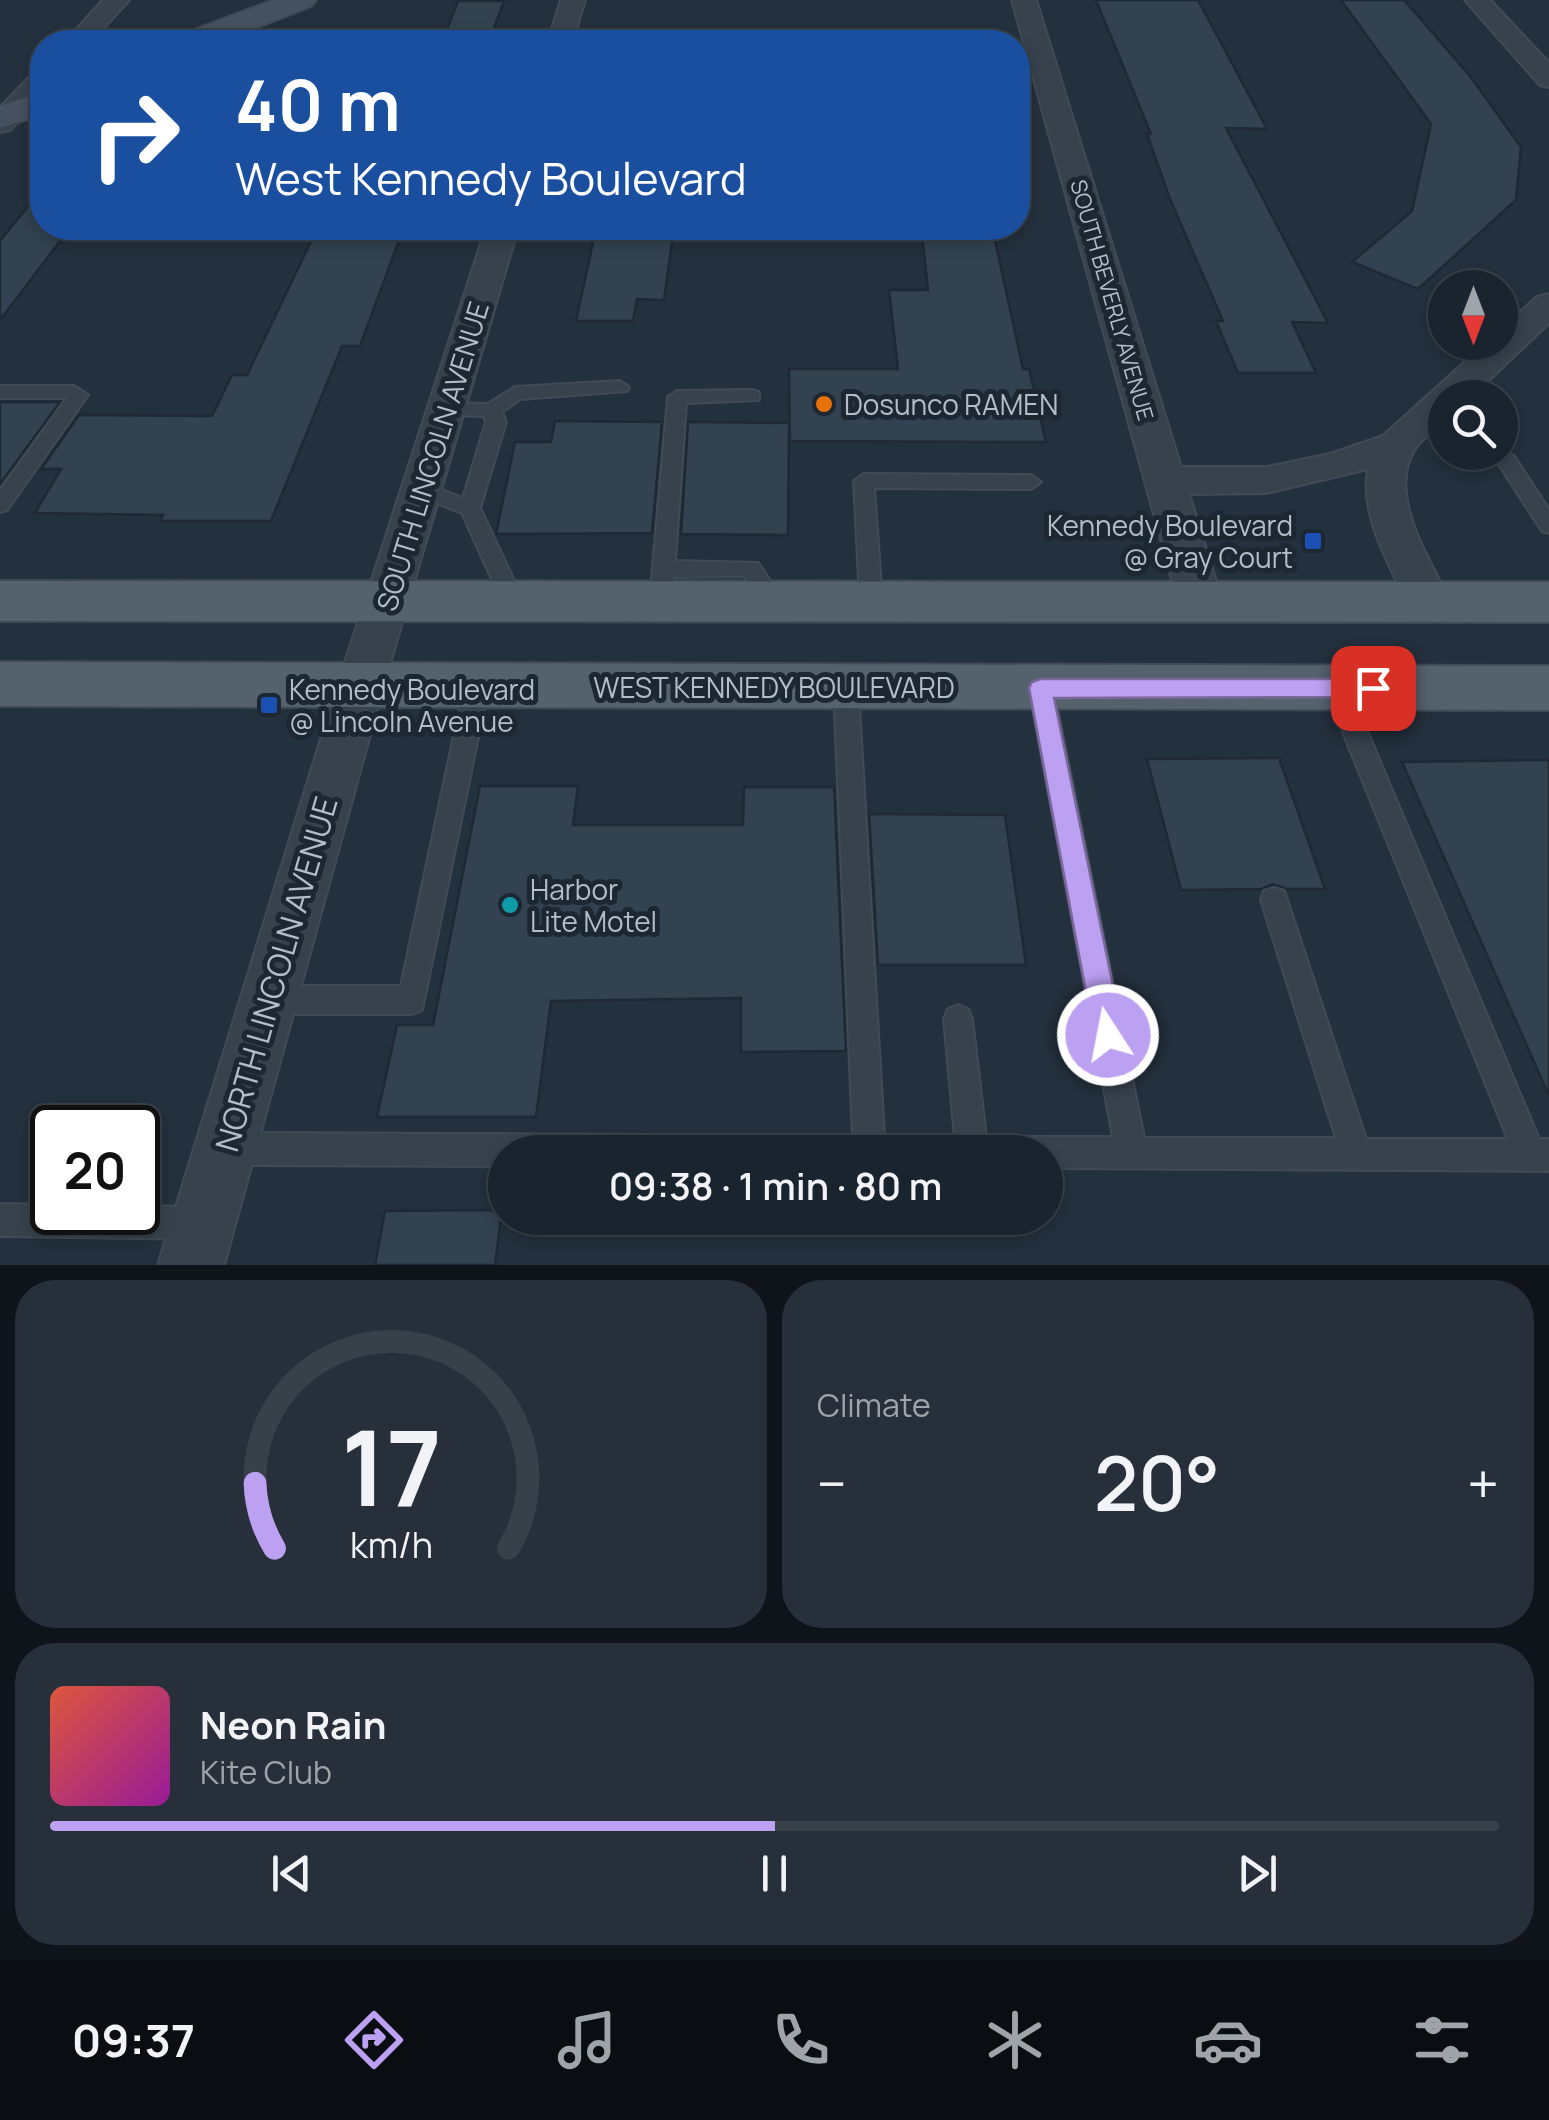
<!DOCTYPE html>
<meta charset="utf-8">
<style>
body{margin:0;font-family:Manrope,sans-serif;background:#27303a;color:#f1f3f6;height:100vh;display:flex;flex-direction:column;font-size:38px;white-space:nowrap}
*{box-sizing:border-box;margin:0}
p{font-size:32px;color:#9fa4aa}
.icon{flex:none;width:55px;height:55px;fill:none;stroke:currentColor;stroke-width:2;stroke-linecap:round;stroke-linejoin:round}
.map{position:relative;height:1265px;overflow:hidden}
.sheet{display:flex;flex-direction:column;gap:15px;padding:15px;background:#0e1419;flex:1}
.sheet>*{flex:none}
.top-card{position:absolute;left:30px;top:30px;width:1000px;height:210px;border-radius:40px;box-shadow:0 5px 15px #0003,0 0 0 2px #38414a;background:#1a4fa0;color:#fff;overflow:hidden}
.needle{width:65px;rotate:180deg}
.fabs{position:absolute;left:1428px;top:270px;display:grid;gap:20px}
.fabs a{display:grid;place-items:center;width:90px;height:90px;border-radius:50%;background:#1a242e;box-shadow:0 5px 15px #0003,0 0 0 2px #38414a;font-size:50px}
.speed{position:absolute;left:30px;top:1105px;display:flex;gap:20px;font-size:50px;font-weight:700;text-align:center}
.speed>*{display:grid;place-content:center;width:130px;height:130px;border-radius:50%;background:#1a242e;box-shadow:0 5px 15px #0003,0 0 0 2px #38414a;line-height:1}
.speed .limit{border:5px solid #111;border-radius:15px;background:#fff;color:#111}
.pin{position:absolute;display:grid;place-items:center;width:85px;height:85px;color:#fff;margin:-42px;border-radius:20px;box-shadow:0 5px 15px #0006}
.me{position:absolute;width:110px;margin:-55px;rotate:349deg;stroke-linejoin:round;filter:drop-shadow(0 0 8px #0008)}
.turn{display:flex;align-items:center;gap:35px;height:210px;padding:0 40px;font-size:45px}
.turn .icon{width:130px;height:130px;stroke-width:2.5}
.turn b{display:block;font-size:70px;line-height:85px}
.big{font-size:75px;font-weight:600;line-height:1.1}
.sheet .widget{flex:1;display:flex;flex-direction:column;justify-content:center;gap:15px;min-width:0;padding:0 35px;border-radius:40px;background:#27303a}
.sheet .dial{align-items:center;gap:0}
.dial svg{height:260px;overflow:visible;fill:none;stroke:#38414a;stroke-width:7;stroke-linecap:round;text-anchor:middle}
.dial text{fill:#f1f3f6;stroke:none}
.song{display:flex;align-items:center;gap:30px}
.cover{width:120px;height:120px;border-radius:15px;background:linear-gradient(135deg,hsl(10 70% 55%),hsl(300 70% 35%))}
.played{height:10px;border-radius:5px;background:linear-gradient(90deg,#bca0f2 50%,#38414a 50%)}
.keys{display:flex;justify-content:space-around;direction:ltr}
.heat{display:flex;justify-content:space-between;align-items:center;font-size:55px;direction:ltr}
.sheet .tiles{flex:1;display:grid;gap:15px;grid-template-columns:1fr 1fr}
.widget:last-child{grid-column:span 2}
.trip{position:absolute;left:488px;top:1135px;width:575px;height:100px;border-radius:50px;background:#1a242e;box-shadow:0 5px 15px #0003,0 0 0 2px #38414a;font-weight:600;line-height:100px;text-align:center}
.tabs{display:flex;height:160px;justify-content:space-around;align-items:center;background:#0a0e12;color:#9fa4aa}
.tabs .icon{width:70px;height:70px}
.tabs .active{color:#bca0f2}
.tabs b{font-size:45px;color:#f1f3f6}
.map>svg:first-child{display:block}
.building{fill:#324251;stroke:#1e2934;stroke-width:2.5}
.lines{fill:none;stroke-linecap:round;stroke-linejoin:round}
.lane-casing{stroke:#404b56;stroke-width:4}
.street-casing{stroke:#404b56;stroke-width:4}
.secondary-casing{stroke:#404b56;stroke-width:4}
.primary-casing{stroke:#404b56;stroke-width:4}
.lane{fill:#37424d;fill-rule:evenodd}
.street{fill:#37424d;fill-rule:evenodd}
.secondary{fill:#455160;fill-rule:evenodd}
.primary{fill:#55616d;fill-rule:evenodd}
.route{fill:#bca0f2;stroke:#7a689d;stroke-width:2.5}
.food-dot{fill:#e8710a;stroke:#1c2732;stroke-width:4}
.transit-dot{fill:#1a4fb4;stroke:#1c2732;stroke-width:4}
.culture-dot{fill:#0f9aa8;stroke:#1c2732;stroke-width:4}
.labels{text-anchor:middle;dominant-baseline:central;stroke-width:10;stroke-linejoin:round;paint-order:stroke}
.far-street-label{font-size:22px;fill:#b3bdc8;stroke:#1c2732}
.poi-label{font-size:28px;fill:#b3bdc8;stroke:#1c2732;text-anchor:start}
.street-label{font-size:28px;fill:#b3bdc8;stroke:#1c2732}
.near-street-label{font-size:32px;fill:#b3bdc8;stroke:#1c2732}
</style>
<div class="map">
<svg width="1549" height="1265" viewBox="0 0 1549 1265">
<rect width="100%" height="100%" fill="#23303d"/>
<path class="building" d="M1096,0H1198L1267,129L1226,128L1328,323L1292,322L1316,373H1238L1216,321H1223L1170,199L1147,134H1151Z
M1341,0H1404L1470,76L1521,147L1516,200L1418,289L1352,262L1412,211L1431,124Z
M458,1H504L489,42H442Z
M42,189V228H70L0,320V241Z
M596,228H674L664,300L637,299L633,321H576Z
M314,235H401L360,346H342L271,521H160L163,515L35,513L61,469H41L79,415L212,416L232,375H247Z
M922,235H994L1023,369H1029L1046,442L790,441L789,369H898L889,290H928Z
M0,402H60L0,484Z
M555,421L662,422L652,533L496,534L515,442H551Z
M688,422L789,423L788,535L681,534Z
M1279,758L1325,889H1287L1273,884L1261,889L1181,890L1147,759Z
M1549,760V1096L1402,762Z
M480,786H578L573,825H743L744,787H834L846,1051L741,1052V998L551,1001L536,1117H377L397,1025H433Z
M869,814L1005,815L1026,965H878Z
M502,1210L495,1265H375L385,1211Z"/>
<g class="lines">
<g class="lane-casing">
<path id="lane" d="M620,381L629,387L627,391L520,399L502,412L506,422L480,508L523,600L512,608L504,606L462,513L414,494L411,489L421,482L463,498L486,422L484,416L446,415L437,409L446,403L488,404L515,387Z
M0,386H74L88,395L7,510L0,512V490L67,398H0Z
M752,390L759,392V400L686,403L675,561L758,563L783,600L772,608L764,606L744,576L674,577L669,606H653L650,600L668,397L677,391Z
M1420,417L1445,427V440L1413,427L1410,423Z
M1500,450L1514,456L1549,510V533L1542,531L1500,466L1479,452Z
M864,474L1031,475L1041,482L1031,489L874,488L882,600L871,608L860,600L854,481Z
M477,675L485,678L489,684L422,1010L412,1014H268L258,1010L254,1000L258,990L268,986H401L465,684L469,678Z
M846,679L854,681L858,688L884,1136L955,1137L944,1019L948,1009L958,1005L968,1009L972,1019L986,1137H1113L1029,688L1033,681H1049L1053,688L1144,1138H1336L1261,900L1264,891L1274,888L1284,891L1287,900L1366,1139H1508L1325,688L1329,681H1345L1349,688L1539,1139H1549V1171L1045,1168V1152H505V1166L228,1165L217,1160L212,1149L217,1138L228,1133L853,1136L834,688L838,681Z
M0,1204L52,1205V1212H138V1206L201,1207L212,1212L217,1223L212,1234L201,1239L0,1236Z"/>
</g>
<g class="street-casing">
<path id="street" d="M103,0H129L91,42H65Z
M561,0H585L572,42H548Z
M1012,0H1036L1181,467H1267L1330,454L1383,436L1487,342H1500V330L1537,297L1549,294V323L1470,398H1445V420C1434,430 1419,440 1412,454C1389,499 1431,563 1451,602L1445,613L1429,618L1413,613L1407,602C1388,562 1360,515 1368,469L1267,493L1189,494L1222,601L1216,612L1200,617L1184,612L1178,601Z
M1465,0H1490L1549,63V87L1540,85Z
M42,71V94L10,130L0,132V108L33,73Z
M486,228H518L384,684L224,1265H158L338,684Z"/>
</g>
<g class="secondary-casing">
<path id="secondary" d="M274,0H316L311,6L219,42H176L181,35Z
M42,92V114L0,128V106Z"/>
</g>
<g class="primary-casing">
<path id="primary" d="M0,581L1549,582V622L0,621Z
M0,662L1549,666V710L0,706Z"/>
</g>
<use href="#lane" class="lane"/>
<use href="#street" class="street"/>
<use href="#secondary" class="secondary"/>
<use href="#primary" class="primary"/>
</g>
<path class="route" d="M1041,679H1373L1381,681L1385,688L1381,695L1373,697L1054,698L1123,1035L1119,1045L1108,1049L1098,1045L1094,1035L1029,688L1032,682Z"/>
<circle class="food-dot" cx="824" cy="404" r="10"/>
<g class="transit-dot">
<rect x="1303" y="531" width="20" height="20" rx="5"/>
<rect x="259" y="695" width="20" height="20" rx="5"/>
</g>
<circle class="culture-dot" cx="510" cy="905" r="10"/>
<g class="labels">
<g class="far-street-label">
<text transform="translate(1112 300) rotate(74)">SOUTH BEVERLY AVENUE</text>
</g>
<g class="poi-label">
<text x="844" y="404">Dosunco RAMEN</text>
<text x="1293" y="525" text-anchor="end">Kennedy Boulevard<tspan x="1293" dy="32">@ Gray Court</tspan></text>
<text x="289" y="689">Kennedy Boulevard<tspan x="289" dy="32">@ Lincoln Avenue</tspan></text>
<text x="530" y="889">Harbor<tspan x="530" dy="32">Lite Motel</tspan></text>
</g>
<g class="street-label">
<text transform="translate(432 456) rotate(-73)">SOUTH LINCOLN AVENUE</text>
<text x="774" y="687">WEST KENNEDY BOULEVARD</text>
</g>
<g class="near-street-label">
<text transform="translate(276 974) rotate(-74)">NORTH LINCOLN AVENUE</text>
</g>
</g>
</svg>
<div class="fabs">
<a><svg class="needle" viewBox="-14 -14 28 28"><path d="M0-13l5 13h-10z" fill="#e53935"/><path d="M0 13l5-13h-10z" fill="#9fa4aa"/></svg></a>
<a><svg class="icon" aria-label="search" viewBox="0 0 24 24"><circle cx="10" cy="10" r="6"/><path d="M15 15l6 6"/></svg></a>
</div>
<div class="speed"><div class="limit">20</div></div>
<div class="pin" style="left:1373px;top:688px;background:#d93025"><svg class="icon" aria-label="arrive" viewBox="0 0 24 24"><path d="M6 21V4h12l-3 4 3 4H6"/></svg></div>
<svg class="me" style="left:1108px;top:1035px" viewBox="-20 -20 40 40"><circle r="17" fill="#bca0f2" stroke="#fff" stroke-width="3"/><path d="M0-11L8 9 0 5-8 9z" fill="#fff"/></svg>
<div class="trip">09:38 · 1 min · 80 m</div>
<div class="top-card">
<div class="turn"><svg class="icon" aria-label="right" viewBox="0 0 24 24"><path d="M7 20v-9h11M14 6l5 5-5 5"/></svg><div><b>40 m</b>West Kennedy Boulevard</div></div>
</div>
</div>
<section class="sheet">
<div class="tiles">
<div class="widget dial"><svg viewBox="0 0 100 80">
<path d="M14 69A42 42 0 1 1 86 69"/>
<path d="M14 69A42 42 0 0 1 8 49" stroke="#bca0f2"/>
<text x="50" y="56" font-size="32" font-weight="700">17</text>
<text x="50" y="72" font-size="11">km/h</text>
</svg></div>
<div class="widget"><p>Climate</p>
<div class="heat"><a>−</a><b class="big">20°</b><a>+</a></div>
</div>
<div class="widget">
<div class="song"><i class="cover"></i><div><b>Neon Rain</b><p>Kite Club</p></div></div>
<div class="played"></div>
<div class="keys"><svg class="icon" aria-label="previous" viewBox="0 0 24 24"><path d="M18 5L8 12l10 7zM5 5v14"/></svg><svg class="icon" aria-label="pause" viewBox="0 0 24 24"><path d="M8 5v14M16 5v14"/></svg><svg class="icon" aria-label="next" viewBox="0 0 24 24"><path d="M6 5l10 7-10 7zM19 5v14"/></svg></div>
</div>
</div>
</section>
<nav class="tabs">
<b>09:37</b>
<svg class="icon active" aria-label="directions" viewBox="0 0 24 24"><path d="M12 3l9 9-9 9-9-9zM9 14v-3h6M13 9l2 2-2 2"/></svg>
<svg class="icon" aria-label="music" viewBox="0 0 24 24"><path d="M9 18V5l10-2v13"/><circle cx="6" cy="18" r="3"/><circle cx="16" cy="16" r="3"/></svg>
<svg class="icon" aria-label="phone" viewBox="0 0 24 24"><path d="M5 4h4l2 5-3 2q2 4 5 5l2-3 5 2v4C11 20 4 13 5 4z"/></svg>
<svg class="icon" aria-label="climate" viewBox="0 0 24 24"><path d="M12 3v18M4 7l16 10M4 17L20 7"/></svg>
<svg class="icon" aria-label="car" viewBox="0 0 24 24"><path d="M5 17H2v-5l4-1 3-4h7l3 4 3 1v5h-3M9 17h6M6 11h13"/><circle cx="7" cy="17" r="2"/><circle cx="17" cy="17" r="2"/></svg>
<svg class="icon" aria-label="filters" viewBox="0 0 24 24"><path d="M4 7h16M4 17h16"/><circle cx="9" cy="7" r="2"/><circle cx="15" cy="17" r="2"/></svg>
</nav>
